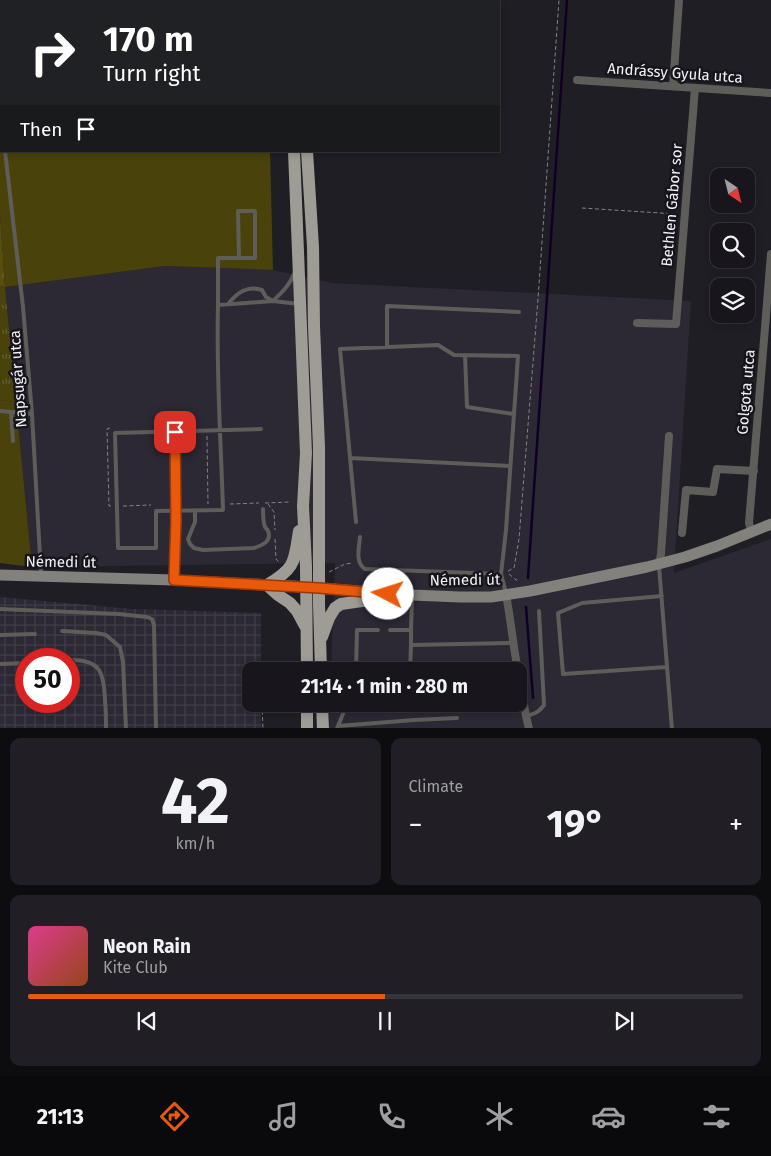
<!DOCTYPE html>
<meta charset="utf-8">
<style>
body{margin:0;font-family:"Fira Sans",sans-serif;background:#211f25;color:#f1f3f6;height:100vh;display:flex;flex-direction:column;font-size:19px;white-space:nowrap}
*{box-sizing:border-box;margin:0}
p{font-size:16px;color:#9f9fa3}
.icon{flex:none;width:28px;height:28px;fill:none;stroke:currentColor;stroke-width:2;stroke-linecap:round;stroke-linejoin:round}
.map{position:relative;height:728px;overflow:hidden}
.sheet{display:flex;flex-direction:column;gap:10px;padding:10px;background:#0d0c0f;flex:1}
.sheet>*{flex:none}
.guide{position:absolute;left:0px;top:0px;width:500px;height:152px;box-shadow:0 2px 8px #0003,0 0 0 1px #36353b;background:#202124;color:#fff;overflow:hidden}
.needle{width:32px;rotate:145deg}
.controls{position:absolute;left:710px;top:168px;display:grid;gap:10px}
.controls a{display:grid;place-items:center;width:45px;height:45px;border-radius:10px;background:#18161c;box-shadow:0 2px 8px #0003,0 0 0 1px #36353b;font-size:25px}
.speed{position:absolute;left:15px;top:648px;display:flex;gap:10px;font-size:25px;font-weight:700;text-align:center}
.speed>*{display:grid;place-content:center;width:65px;height:65px;border-radius:50%;background:#18161c;box-shadow:0 2px 8px #0003,0 0 0 1px #36353b;line-height:1}
.speed .limit{border:8px solid #d22;background:#fff;color:#111}
.pin{position:absolute;display:grid;place-items:center;width:42px;height:42px;color:#fff;margin:-21px;border-radius:10px;box-shadow:0 2px 8px #0006}
.me{position:absolute;width:55px;margin:-28px;rotate:275deg;stroke-linejoin:round;filter:drop-shadow(0 0 4px #0008)}
.turn{display:flex;align-items:center;gap:18px;height:105px;padding:0 20px;font-size:22px}
.turn .icon{width:65px;height:65px;stroke-width:2.5}
.turn b{display:block;font-size:35px;line-height:42px}
.then{display:flex;align-items:center;height:48px;padding:0 20px;background:#0003;gap:10px;font-size:19px}
.big{font-size:38px;font-weight:700;line-height:1.1}
.sheet .tile{flex:1;display:flex;flex-direction:column;justify-content:center;gap:8px;min-width:0;padding:0 18px;border-radius:10px;background:#211f25}
.sheet .dial{align-items:center;gap:0}
.dial b{font-size:65px;line-height:1}
.song{display:flex;align-items:center;gap:15px}
.cover{width:60px;height:60px;border-radius:8px;background:linear-gradient(135deg,hsl(330 70% 55%),hsl(20 70% 35%))}
.played{height:5px;border-radius:2px;background:linear-gradient(90deg,#ea580c 50%,#36353b 50%)}
.keys{display:flex;justify-content:space-around;direction:ltr}
.heat{display:flex;justify-content:space-between;align-items:center;font-size:28px;direction:ltr}
.sheet .tiles{flex:1;display:grid;gap:10px;grid-template-columns:1fr 1fr}
.tile:last-child{grid-column:span 2}
.trip{position:absolute;left:242px;top:662px;width:285px;height:50px;border-radius:10px;background:#18161c;box-shadow:0 2px 8px #0003,0 0 0 1px #36353b;font-weight:700;line-height:50px;text-align:center}
.tab-bar{display:flex;height:80px;justify-content:space-around;align-items:center;background:#0a090b;color:#9f9fa3}
.tab-bar .icon{width:35px;height:35px}
.tab-bar .active{color:#ea580c}
.tab-bar b{font-size:22px;color:#f1f3f6}
.map>svg:first-child{display:block}
.built{fill:#2c2834}
.industrial{fill:url(#industrial-grid);fill-rule:evenodd}
.grass{fill:url(#grass-tufts)}
.forest{fill:url(#forest-crowns)}
.pitch{fill:#4a420b}
.water{fill:#110026}
.lines{fill:none;stroke-linecap:round;stroke-linejoin:round}
.stream{stroke:#110026;stroke-width:2.5}
.path{stroke:#838187;stroke-width:1;stroke-dasharray:4 2.5;stroke-linecap:butt}
.lane{stroke:#5e5d5a;stroke-width:4}
.street{stroke:#5e5d5a;stroke-width:8}
.secondary{stroke:#82817b;stroke-width:11}
.primary{stroke:#9e9c94;stroke-width:12}
.route-casing{stroke:#983908;stroke-width:12}
.route{stroke:#ea580c;stroke-width:9}
.labels{text-anchor:middle;dominant-baseline:central;stroke-width:5;stroke-linejoin:round;paint-order:stroke}
.street-label{font-size:15px;fill:#f3f1f6;stroke:#17151c}
</style>
<div class="map">
<svg width="771" height="729" viewBox="0 0 771 729">
<defs>
<pattern id="industrial-grid" width="8" height="8" patternUnits="userSpaceOnUse" patternTransform="scale(1.25)"><rect width="8" height="8" fill="#2c2834"/><path d="M0 4h8M4 0v8" fill="none" stroke="#413d48"/></pattern>
<pattern id="grass-tufts" width="24" height="20" patternUnits="userSpaceOnUse" patternTransform="scale(1.25)"><rect width="24" height="20" fill="#4a420b"/><path d="M3 7l-1-3M5 7V3M7 7l1-3M15 17l-1-3M17 17v-4M19 17l1-3" fill="none" stroke="#655e2f"/></pattern>
<pattern id="forest-crowns" width="20" height="18" patternUnits="userSpaceOnUse" patternTransform="scale(1.25)"><rect width="20" height="18" fill="#584d0e"/><path d="M2 6a3 3 0 1 1 6 0M12 15a3 3 0 1 1 6 0" fill="none" stroke="#706732"/></pattern>
</defs>
<rect width="100%" height="100%" fill="#201e25"/>
<path class="built" d="M165,266L273,270L332,283L691,301L674,573L771,539V728H329L330,704H519V671H331L335,563L32,567L5,287Z"/>
<path class="industrial" d="M0,597L132,609L261,613V671H251V704H261V728H0ZM26,659H69V701H26Z"/>
<path class="grass" d="M0,286L5,287L16,402L0,400Z"/>
<path class="forest" d="M0,213L5,287L0,286Z"/>
<path class="pitch" d="M0,0H47V1H1V151H270L273,270L165,266L5,287L0,213Z
M0,400L16,402L32,567L0,563Z"/>
<path class="water" d="M47,0H226V1H47Z"/>
<g class="lines">
<path class="stream" d="M528,578L567,0
M526,607L533,698"/>
<path class="path" d="M582,208L676,214
M110,428L107,429L109,506H111
M207,436L208,504
M265,503L290,502
M230,504L259,503
M268,504L274,512L275,530
M123,506L151,505
M275,539L276,559L279,562
M508,571L514,568L519,539L538,299L559,0
M329,572L345,564L353,563
M509,574L516,580H519
M262,704L263,729"/>
<path class="lane" d="M0,110L1,120
M5,151L23,307L32,414L41,574
M273,301C281,293 290,285 294,274
M228,304C237,293 247,285 262,290L266,297L273,301
M218,305V258H239L238,211H255V258H239
M387,347V306L519,312
M465,355L467,407L514,414
M0,411L32,414
M11,412L13,441
M261,429L115,433L118,548H156V511L223,510C221,442 216,373 218,305L273,301L299,304
M350,458L510,466
M195,511V522L188,539L190,544L194,548L203,550L254,548C263,545 272,541 268,531C267,529 266,528 265,527C263,522 263,515 263,509
M356,522L340,349L438,345L454,355L518,356L506,530L501,574
M360,537C359,547 355,563 365,569L501,574L506,593
M659,566L672,729
M174,578L176,521L175,432
M662,596L582,603L558,613L563,674L667,667
M0,609L119,614L147,617L152,619L154,625L156,729
M390,630H411V645
M411,630L412,598
M62,631L96,633L106,635L120,647L123,662L126,729
M0,635L35,634
M69,660C100,659 104,672 105,700C106,710 106,719 106,729
M0,664L26,663
M356,671L357,630H378
M410,671L411,645L513,643
M526,716C535,714 539,712 544,705L539,611
M338,726L347,704
M337,729L338,726L414,720L457,718"/>
<path class="street" d="M577,80L771,93
M673,86L679,0
M637,323L676,324L695,88
M682,533L686,490L713,492L717,469L754,471
M752,533L749,523L771,254
M659,564L661,554L669,436
M506,595C511,620 513,646 518,671
M519,677L526,716L529,729"/>
<path class="secondary" d="M0,575L174,580L292,586L412,595L460,597H491L530,591L647,567L685,557L717,546L771,524"/>
<path class="primary" d="M299,0V1
M294,151L306,453L303,506L306,566L307,671
M307,151L313,247L314,326L319,447V604L321,671
M299,531C294,562 296,568 267,585L278,595L290,603L297,611L305,626
M322,637L329,618L335,608L341,604L369,600L388,594
M307,704V729
M322,704L323,729"/>
</g>
<g class="lines">
<g class="route-casing">
<path id="route" d="M175,432L176,521L174,580L319,588L388,594"/>
</g>
<use href="#route" class="route"/>
</g>
<g class="labels">
<g class="street-label">
<text transform="translate(675 73) rotate(4)">Andrássy Gyula utca</text>
<text transform="translate(672 205) rotate(-85)">Bethlen Gábor sor</text>
<text transform="translate(18 379) rotate(-94)">Napsugár utca</text>
<text transform="translate(746 392) rotate(-85)">Golgota utca</text>
<text transform="translate(61 562) rotate(1)">Némedi út</text>
<text transform="translate(465 580) rotate(-1)">Némedi út</text>
</g>
</g>
</svg>
<div class="controls">
<a><svg class="needle" viewBox="-14 -14 28 28"><path d="M0-13l5 13h-10z" fill="#e53935"/><path d="M0 13l5-13h-10z" fill="#9f9fa3"/></svg></a>
<a><svg class="icon" aria-label="search" viewBox="0 0 24 24"><circle cx="10" cy="10" r="6"/><path d="M15 15l6 6"/></svg></a>
<a><svg class="icon" aria-label="layers" viewBox="0 0 24 24"><path d="M12 4l9 5-9 5-9-5zM3 14l9 5 9-5"/></svg></a>
</div>
<div class="speed"><div class="limit">50</div></div>
<div class="pin" style="left:175px;top:432px;background:#d93025"><svg class="icon" aria-label="arrive" viewBox="0 0 24 24"><path d="M6 21V4h12l-3 4 3 4H6"/></svg></div>
<svg class="me" style="left:388px;top:594px" viewBox="-20 -20 40 40"><circle r="19" fill="#fff"/><path d="M0-13L10 11 0 6-10 11z" fill="#ea580c"/></svg>
<div class="trip">21:14 · 1 min · 280 m</div>
<div class="guide">
<div class="turn"><svg class="icon" aria-label="right" viewBox="0 0 24 24"><path d="M7 20v-9h11M14 6l5 5-5 5"/></svg><div><b>170 m</b>Turn right</div></div>
<div class="then">Then<svg class="icon" aria-label="arrive" viewBox="0 0 24 24"><path d="M6 21V4h12l-3 4 3 4H6"/></svg></div>
</div>
</div>
<section class="sheet">
<div class="tiles">
<div class="tile dial"><b>42</b><p>km/h</p></div>
<div class="tile"><p>Climate</p>
<div class="heat"><a>−</a><b class="big">19°</b><a>+</a></div>
</div>
<div class="tile">
<div class="song"><i class="cover"></i><div><b>Neon Rain</b><p>Kite Club</p></div></div>
<div class="played"></div>
<div class="keys"><svg class="icon" aria-label="previous" viewBox="0 0 24 24"><path d="M18 5L8 12l10 7zM5 5v14"/></svg><svg class="icon" aria-label="pause" viewBox="0 0 24 24"><path d="M8 5v14M16 5v14"/></svg><svg class="icon" aria-label="next" viewBox="0 0 24 24"><path d="M6 5l10 7-10 7zM19 5v14"/></svg></div>
</div>
</div>
</section>
<nav class="tab-bar">
<b>21:13</b>
<svg class="icon active" aria-label="directions" viewBox="0 0 24 24"><path d="M12 3l9 9-9 9-9-9zM9 14v-3h6M13 9l2 2-2 2"/></svg>
<svg class="icon" aria-label="music" viewBox="0 0 24 24"><path d="M9 18V5l10-2v13"/><circle cx="6" cy="18" r="3"/><circle cx="16" cy="16" r="3"/></svg>
<svg class="icon" aria-label="phone" viewBox="0 0 24 24"><path d="M5 4h4l2 5-3 2q2 4 5 5l2-3 5 2v4C11 20 4 13 5 4z"/></svg>
<svg class="icon" aria-label="climate" viewBox="0 0 24 24"><path d="M12 3v18M4 7l16 10M4 17L20 7"/></svg>
<svg class="icon" aria-label="car" viewBox="0 0 24 24"><path d="M5 17H2v-5l4-1 3-4h7l3 4 3 1v5h-3M9 17h6M6 11h13"/><circle cx="7" cy="17" r="2"/><circle cx="17" cy="17" r="2"/></svg>
<svg class="icon" aria-label="filters" viewBox="0 0 24 24"><path d="M4 7h16M4 17h16"/><circle cx="9" cy="7" r="2"/><circle cx="15" cy="17" r="2"/></svg>
</nav>
